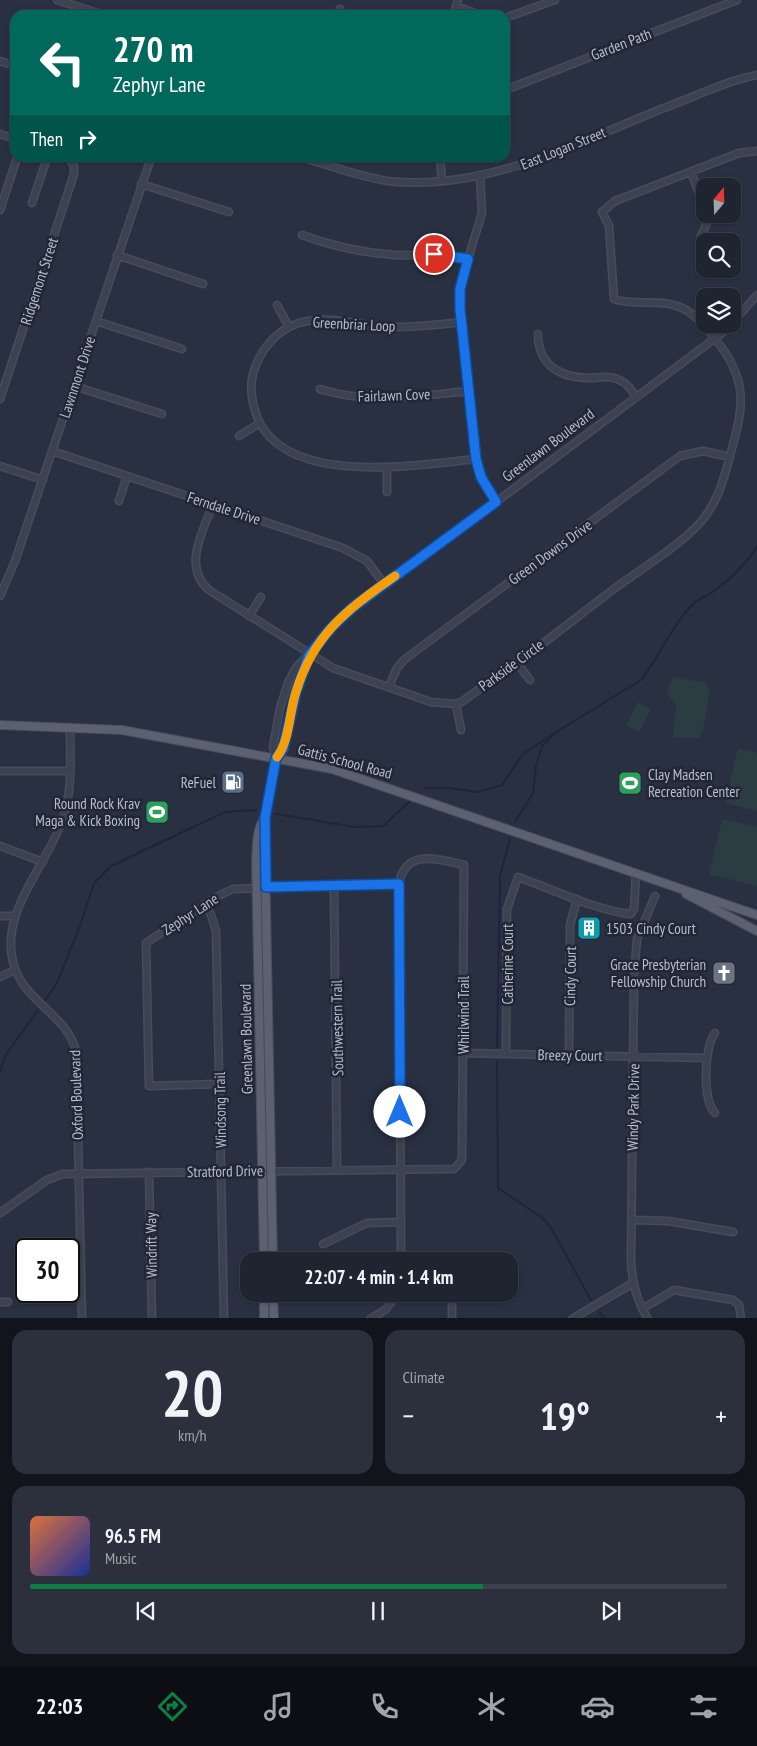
<!DOCTYPE html>
<meta charset="utf-8">
<style>
body{margin:0;font-family:"PT Sans Narrow",sans-serif;background:#2c303d;color:#f1f3f6;height:100vh;display:flex;flex-direction:column;font-size:19px;white-space:nowrap}
*{box-sizing:border-box;margin:0}
p{font-size:16px;color:#a1a4ab}
.icon{flex:none;width:28px;height:28px;fill:none;stroke:currentColor;stroke-width:2;stroke-linecap:round;stroke-linejoin:round}
.map{position:relative;height:1318px;overflow:hidden}
.details{display:flex;flex-direction:column;gap:12px;padding:12px;background:#11141b;flex:1}
.details>*{flex:none}
.hud{position:absolute;left:10px;top:10px;width:500px;height:152px;border-radius:15px;box-shadow:0 1px 4px #0004,0 0 0 1px #3c414d;background:#00695c;color:#fff;overflow:hidden}
.needle{width:32px;rotate:19deg}
.tools{position:absolute;left:696px;top:178px;display:grid;gap:10px}
.tools a{display:grid;place-items:center;width:45px;height:45px;border-radius:10px;background:#1f2431;box-shadow:0 1px 4px #0004,0 0 0 1px #3c414d;font-size:25px}
.speed{position:absolute;left:15px;top:1238px;display:flex;gap:10px;font-size:25px;font-weight:700;text-align:center}
.speed>*{display:grid;place-content:center;width:65px;height:65px;border-radius:50%;background:#1f2431;box-shadow:0 1px 4px #0004,0 0 0 1px #3c414d;line-height:1}
.speed .limit{border:2px solid #111;border-radius:8px;background:#fff;color:#111}
.pin{position:absolute;display:grid;place-items:center;width:42px;height:42px;color:#fff;margin:-21px;border:2px solid #fff;border-radius:50%;box-shadow:0 1px 5px #0007}
.me{position:absolute;width:55px;margin:-28px;rotate:0deg;stroke-linejoin:round;filter:drop-shadow(0 0 4px #0008)}
.turn{display:flex;align-items:center;gap:18px;height:105px;padding:0 20px;font-size:22px}
.turn .icon{width:65px;height:65px;stroke-width:2.5}
.turn b{display:block;font-size:35px;line-height:42px}
.then{display:flex;align-items:center;height:48px;padding:0 20px;background:#0003;gap:10px;font-size:19px}
.big{font-size:38px;font-weight:800;line-height:1.1}
.details .card{flex:1;display:flex;flex-direction:column;justify-content:center;gap:8px;min-width:0;padding:0 18px;border-radius:15px;background:#2c303d}
.details .dial{align-items:center;gap:0}
.dial b{font-size:65px;line-height:1}
.song{display:flex;align-items:center;gap:15px}
.cover{width:60px;height:60px;border-radius:8px;background:linear-gradient(135deg,hsl(20 70% 55%),hsl(230 70% 35%))}
.played{height:5px;border-radius:2px;background:linear-gradient(90deg,#0b8043 65%,#3c414d 65%)}
.keys{display:flex;justify-content:space-around;direction:ltr}
.heat{display:flex;justify-content:space-between;align-items:center;font-size:28px;direction:ltr}
.details .tiles{flex:1;display:grid;gap:12px;grid-template-columns:1fr 1fr}
.card:last-child{grid-column:span 2}
.trip{position:absolute;left:240px;top:1252px;width:278px;height:50px;border-radius:15px;background:#1f2431;box-shadow:0 1px 4px #0004,0 0 0 1px #3c414d;font-weight:800;line-height:50px;text-align:center}
.dock{display:flex;height:80px;justify-content:space-around;align-items:center;background:#0c0e14;color:#a1a4ab}
.dock .icon{width:35px;height:35px}
.dock .on{color:#0b8043}
.dock b{font-size:22px;color:#f1f3f6}
.map>svg:first-child{display:block}
.green{fill:#2b3c42}
.lines{fill:none;stroke-linecap:round;stroke-linejoin:round}
.stream{stroke:#1c253f;stroke-width:2}
.minor-casing{stroke:#474b5b;stroke-width:9}
.major-casing{stroke:#474b5b;stroke-width:10}
.minor{stroke:#3d4251;stroke-width:6}
.major{stroke:#5b6171;stroke-width:8}
.route-casing{stroke:#114b97;stroke-width:12}
.route{stroke:#1a73e8;stroke-width:9}
.slow{stroke:#f59e0b;stroke-width:9}
.labels{text-anchor:middle;dominant-baseline:central;stroke-width:5;stroke-linejoin:round;paint-order:stroke}
.street-label{font-size:15px;fill:#babecb;stroke:#222737}
.poi-label{font-size:15px;fill:#babecb;stroke:#222737;text-anchor:end}
</style>
<div class="map">
<svg width="757" height="1319" viewBox="0 0 757 1319">
<rect width="100%" height="100%" fill="#293041"/>
<path class="green" d="M674,678L705,682L709,690V696L703,730L698,738L673,737L676,704L668,695L669,685Z
M638,702L651,709L639,732L626,725Z
M738,748L757,753V811L725,803Z
M722,819L757,827V886L709,874Z"/>
<g class="lines">
<path class="stream" d="M424,788H448L478,792L502,785L522,755L554,733
M276,814L355,827L383,826L410,801
M515,822L533,793L536,766L542,746L558,731L641,680C659,658 672,624 694,603C700,598 708,596 714,591C732,578 745,565 757,547
M44,1002L57,983L80,926L94,883L111,866L225,812L256,810
M497,1047L500,876L510,839
M497,1062L498,1188L541,1217L550,1226L591,1300
M0,1071L5,1056L38,1010
M599,1312L605,1319"/>
<g class="minor-casing">
<path id="minor" d="M57,0L104,15
M456,6L480,15
M338,15L340,9
M453,15L458,0
M505,18L555,0
M0,61L15,66
M505,90L737,0
M0,134L15,139
M304,158C332,166 359,177 388,181C485,192 576,143 664,108C694,97 726,81 757,75
M440,158L442,180
M691,172L705,208
M480,176L482,213L462,279L460,299L476,459L481,477L496,502
M141,184L229,212
M32,203L47,158
M0,210L17,158
M302,235C332,246 363,253 395,255C420,256 444,253 468,259
M701,236L706,225V214
M117,255L203,284
M277,305L289,327
M96,321L182,349
M462,322C438,325 414,327 390,327C360,326 328,314 299,323C276,330 259,351 253,374C249,389 252,404 258,419C288,487 417,465 476,459
M538,334C538,365 560,378 590,378C598,378 608,375 617,379C626,382 631,389 636,397
M74,386L162,414
M320,389C370,405 418,396 469,391
M0,399L74,174V166L69,158
M239,436L260,423
M52,451L343,548L367,561L384,584
M0,466L43,480
M387,492V468
M119,501L127,476
M213,504C203,531 182,567 209,590L333,668L431,702L456,704L463,701C480,688 498,677 515,664C550,639 583,612 618,586C644,567 676,548 699,524C717,504 723,482 730,456C743,408 750,382 716,340C706,328 698,316 684,309C661,297 637,307 614,299L609,226L602,212L615,201L739,153L757,151
M0,596L15,561L151,158
M249,616L261,597
M517,663L530,680
M389,687L397,668L405,659L680,456L703,451L730,457
M456,704L461,730
M70,727C70,757 73,789 63,818C48,865 0,910 13,962C22,1001 67,1014 76,1051L82,1319
M276,757L273,747L280,708L288,683L295,669L341,618L726,330L757,295
M276,757L283,749L295,692L309,655
M0,771H70
M0,846L43,862
M334,887L337,1170
M204,904L211,915L216,931L224,1319
M0,916H15
M0,977L15,970
M463,1053L707,1058
M506,1053L507,909L518,877C549,888 600,912 631,914L634,909L636,873
M569,1055L570,925L577,899
M219,1084L149,1086L146,943L216,897L233,889L399,884
M715,1113C702,1100 704,1047 715,1033
M149,1172L152,1319
M0,1213L47,1180L63,1174L454,1169L462,1160L464,865C439,859 405,848 399,884C400,1010 400,1135 401,1261
M632,1220L668,1221L733,1232
M323,1244L367,1223L401,1222
M452,1294V1319
M0,1302H8
M642,1309L674,1290L733,1300L739,1305L741,1319
M370,1319L385,1310L398,1294
M572,1319L633,1283
M648,1319C636,1299 632,1282 631,1260L634,975L637,939L655,896"/>
</g>
<g class="major-casing">
<path id="major" d="M0,725L122,730L332,769L757,915
M686,894L757,931
M264,1261L256,862C257,846 256,830 265,817
M273,1261L265,857V817L276,757
M264,1294V1319
M273,1294L274,1319"/>
</g>
<use href="#minor" class="minor"/>
<use href="#major" class="major"/>
</g>
<g class="lines">
<g class="route-casing">
<path id="route" d="M400,1112L399,884L266,887L265,818L276,758L283,749L296,692L309,655L331,628L352,608L496,502L481,477L476,459L460,309V289L468,259L434,254"/>
</g>
<use href="#route" class="route"/>
<path class="slow" d="M277,757C290,740 289,712 296,692C313,635 348,608 395,576"/>
</g>
<defs>
<g id="fuel-square" transform="scale(1.25)"><rect x="-9" y="-9" width="18" height="18" rx="4" fill="#5c6f8a" stroke="#222737"/><path d="M-5.5-6h7V0h2V4h1.3V-2.5L3-4.5l.8-.8L6-3V5H2.5V1h-1V6h-7ZM-4.2-4.7v3.2H.2V-4.7Z" fill="#fff"/></g>
<g id="stadium-square" transform="scale(1.25)"><rect x="-9" y="-9" width="18" height="18" rx="4" fill="#2e9e5b" stroke="#222737"/><path d="M0-5a6.5 5 0 1 0 0 10a6.5 5 0 1 0 0-10ZM-3.5-1.8h7v3.6h-7Z" fill="#fff"/></g>
<g id="building-square" transform="scale(1.25)"><rect x="-9" y="-9" width="18" height="18" rx="4" fill="#0f9aa8" stroke="#222737"/><path d="M-4-6H4V6H1V3H-1V6H-4ZM-2.5-4.3h1.7v1.8h-1.7ZM.8-4.3h1.7v1.8H.8ZM-2.5-1h1.7V.8h-1.7ZM.8-1h1.7V.8H.8Z" fill="#fff"/></g>
<g id="church-square" transform="scale(1.25)"><rect x="-9" y="-9" width="18" height="18" rx="4" fill="#6b7280" stroke="#222737"/><path d="M-1.2-6h2.4v3.5h3.3v2.4h-3.3V6h-2.4V-.1h-3.3v-2.4h3.3Z" fill="#fff"/></g>
</defs>
<g fill-rule="evenodd">
<use href="#fuel-square" x="233" y="782"/>
<use href="#stadium-square" x="630" y="783"/>
<use href="#stadium-square" x="157" y="812"/>
<use href="#building-square" x="589" y="928"/>
<use href="#church-square" x="724" y="973"/>
</g>
<g class="labels">
<g class="street-label">
<text transform="translate(621 44) rotate(-21)">Garden Path</text>
<text transform="translate(563 148) rotate(-22)">East Logan Street</text>
<text transform="translate(39 281) rotate(-72)">Ridgemont Street</text>
<text transform="translate(354 324) rotate(3)">Greenbriar Loop</text>
<text transform="translate(77 377) rotate(-72)">Lawnmont Drive</text>
<text transform="translate(394 395) rotate(-2)">Fairlawn Cove</text>
<text transform="translate(548 445) rotate(-37)">Greenlawn Boulevard</text>
<text transform="translate(224 508) rotate(18)">Ferndale Drive</text>
<text transform="translate(550 552) rotate(-36)">Green Downs Drive</text>
<text transform="translate(511 665) rotate(-36)">Parkside Circle</text>
<text transform="translate(345 761) rotate(15)">Gattis School Road</text>
<text transform="translate(190 914) rotate(-33)">Zephyr Lane</text>
<text transform="translate(507 964) rotate(-90)">Catherine Court</text>
<text transform="translate(570 976) rotate(-89)">Cindy Court</text>
<text transform="translate(463 1015) rotate(-90)">Whirlwind Trail</text>
<text transform="translate(337 1028) rotate(-91)">Southwestern Trail</text>
<text transform="translate(246 1039) rotate(-91)">Greenlawn Boulevard</text>
<text transform="translate(570 1055) rotate(1)">Breezy Court</text>
<text transform="translate(76 1095) rotate(-92)">Oxford Boulevard</text>
<text transform="translate(633 1107) rotate(-89)">Windy Park Drive</text>
<text transform="translate(220 1110) rotate(-91)">Windsong Trail</text>
<text transform="translate(225 1171) rotate(-1)">Stratford Drive</text>
<text transform="translate(151 1245) rotate(-91)">Windrift Way</text>
</g>
<g class="poi-label">
<text x="648" y="774" text-anchor="start">Clay Madsen<tspan x="648" dy="17">Recreation Center</tspan></text>
<text x="216" y="782">ReFuel</text>
<text x="140" y="803">Round Rock Krav<tspan x="140" dy="17">Maga &amp; Kick Boxing</tspan></text>
<text x="606" y="928" text-anchor="start">1503 Cindy Court</text>
<text x="706" y="964">Grace Presbyterian<tspan x="706" dy="17">Fellowship Church</tspan></text>
</g>
</g>
</svg>
<div class="tools">
<a><svg class="needle" viewBox="-14 -14 28 28"><path d="M0-13l5 13h-10z" fill="#e53935"/><path d="M0 13l5-13h-10z" fill="#a1a4ab"/></svg></a>
<a><svg class="icon" aria-label="search" viewBox="0 0 24 24"><circle cx="10" cy="10" r="6"/><path d="M15 15l6 6"/></svg></a>
<a><svg class="icon" aria-label="layers" viewBox="0 0 24 24"><path d="M12 4l9 5-9 5-9-5zM3 14l9 5 9-5"/></svg></a>
</div>
<div class="speed"><div class="limit">30</div></div>
<div class="pin" style="left:434px;top:254px;background:#d93025"><svg class="icon" aria-label="arrive" viewBox="0 0 24 24"><path d="M6 21V4h12l-3 4 3 4H6"/></svg></div>
<svg class="me" style="left:400px;top:1112px" viewBox="-20 -20 40 40"><circle r="19" fill="#fff"/><path d="M0-13L10 11 0 6-10 11z" fill="#1a73e8"/></svg>
<div class="trip">22:07 · 4 min · 1.4 km</div>
<div class="hud">
<div class="turn"><svg class="icon" aria-label="left" viewBox="0 0 24 24"><path d="M17 20v-9H6M10 6l-5 5 5 5"/></svg><div><b>270 m</b>Zephyr Lane</div></div>
<div class="then">Then<svg class="icon" aria-label="right" viewBox="0 0 24 24"><path d="M7 20v-9h11M14 6l5 5-5 5"/></svg></div>
</div>
</div>
<section class="details">
<div class="tiles">
<div class="card dial"><b>20</b><p>km/h</p></div>
<div class="card"><p>Climate</p>
<div class="heat"><a>−</a><b class="big">19°</b><a>+</a></div>
</div>
<div class="card">
<div class="song"><i class="cover"></i><div><b>96.5 FM</b><p>Music</p></div></div>
<div class="played"></div>
<div class="keys"><svg class="icon" aria-label="previous" viewBox="0 0 24 24"><path d="M18 5L8 12l10 7zM5 5v14"/></svg><svg class="icon" aria-label="pause" viewBox="0 0 24 24"><path d="M8 5v14M16 5v14"/></svg><svg class="icon" aria-label="next" viewBox="0 0 24 24"><path d="M6 5l10 7-10 7zM19 5v14"/></svg></div>
</div>
</div>
</section>
<nav class="dock">
<b>22:03</b>
<svg class="icon on" aria-label="directions" viewBox="0 0 24 24"><path d="M12 3l9 9-9 9-9-9zM9 14v-3h6M13 9l2 2-2 2"/></svg>
<svg class="icon" aria-label="music" viewBox="0 0 24 24"><path d="M9 18V5l10-2v13"/><circle cx="6" cy="18" r="3"/><circle cx="16" cy="16" r="3"/></svg>
<svg class="icon" aria-label="phone" viewBox="0 0 24 24"><path d="M5 4h4l2 5-3 2q2 4 5 5l2-3 5 2v4C11 20 4 13 5 4z"/></svg>
<svg class="icon" aria-label="climate" viewBox="0 0 24 24"><path d="M12 3v18M4 7l16 10M4 17L20 7"/></svg>
<svg class="icon" aria-label="car" viewBox="0 0 24 24"><path d="M5 17H2v-5l4-1 3-4h7l3 4 3 1v5h-3M9 17h6M6 11h13"/><circle cx="7" cy="17" r="2"/><circle cx="17" cy="17" r="2"/></svg>
<svg class="icon" aria-label="filters" viewBox="0 0 24 24"><path d="M4 7h16M4 17h16"/><circle cx="9" cy="7" r="2"/><circle cx="15" cy="17" r="2"/></svg>
</nav>
